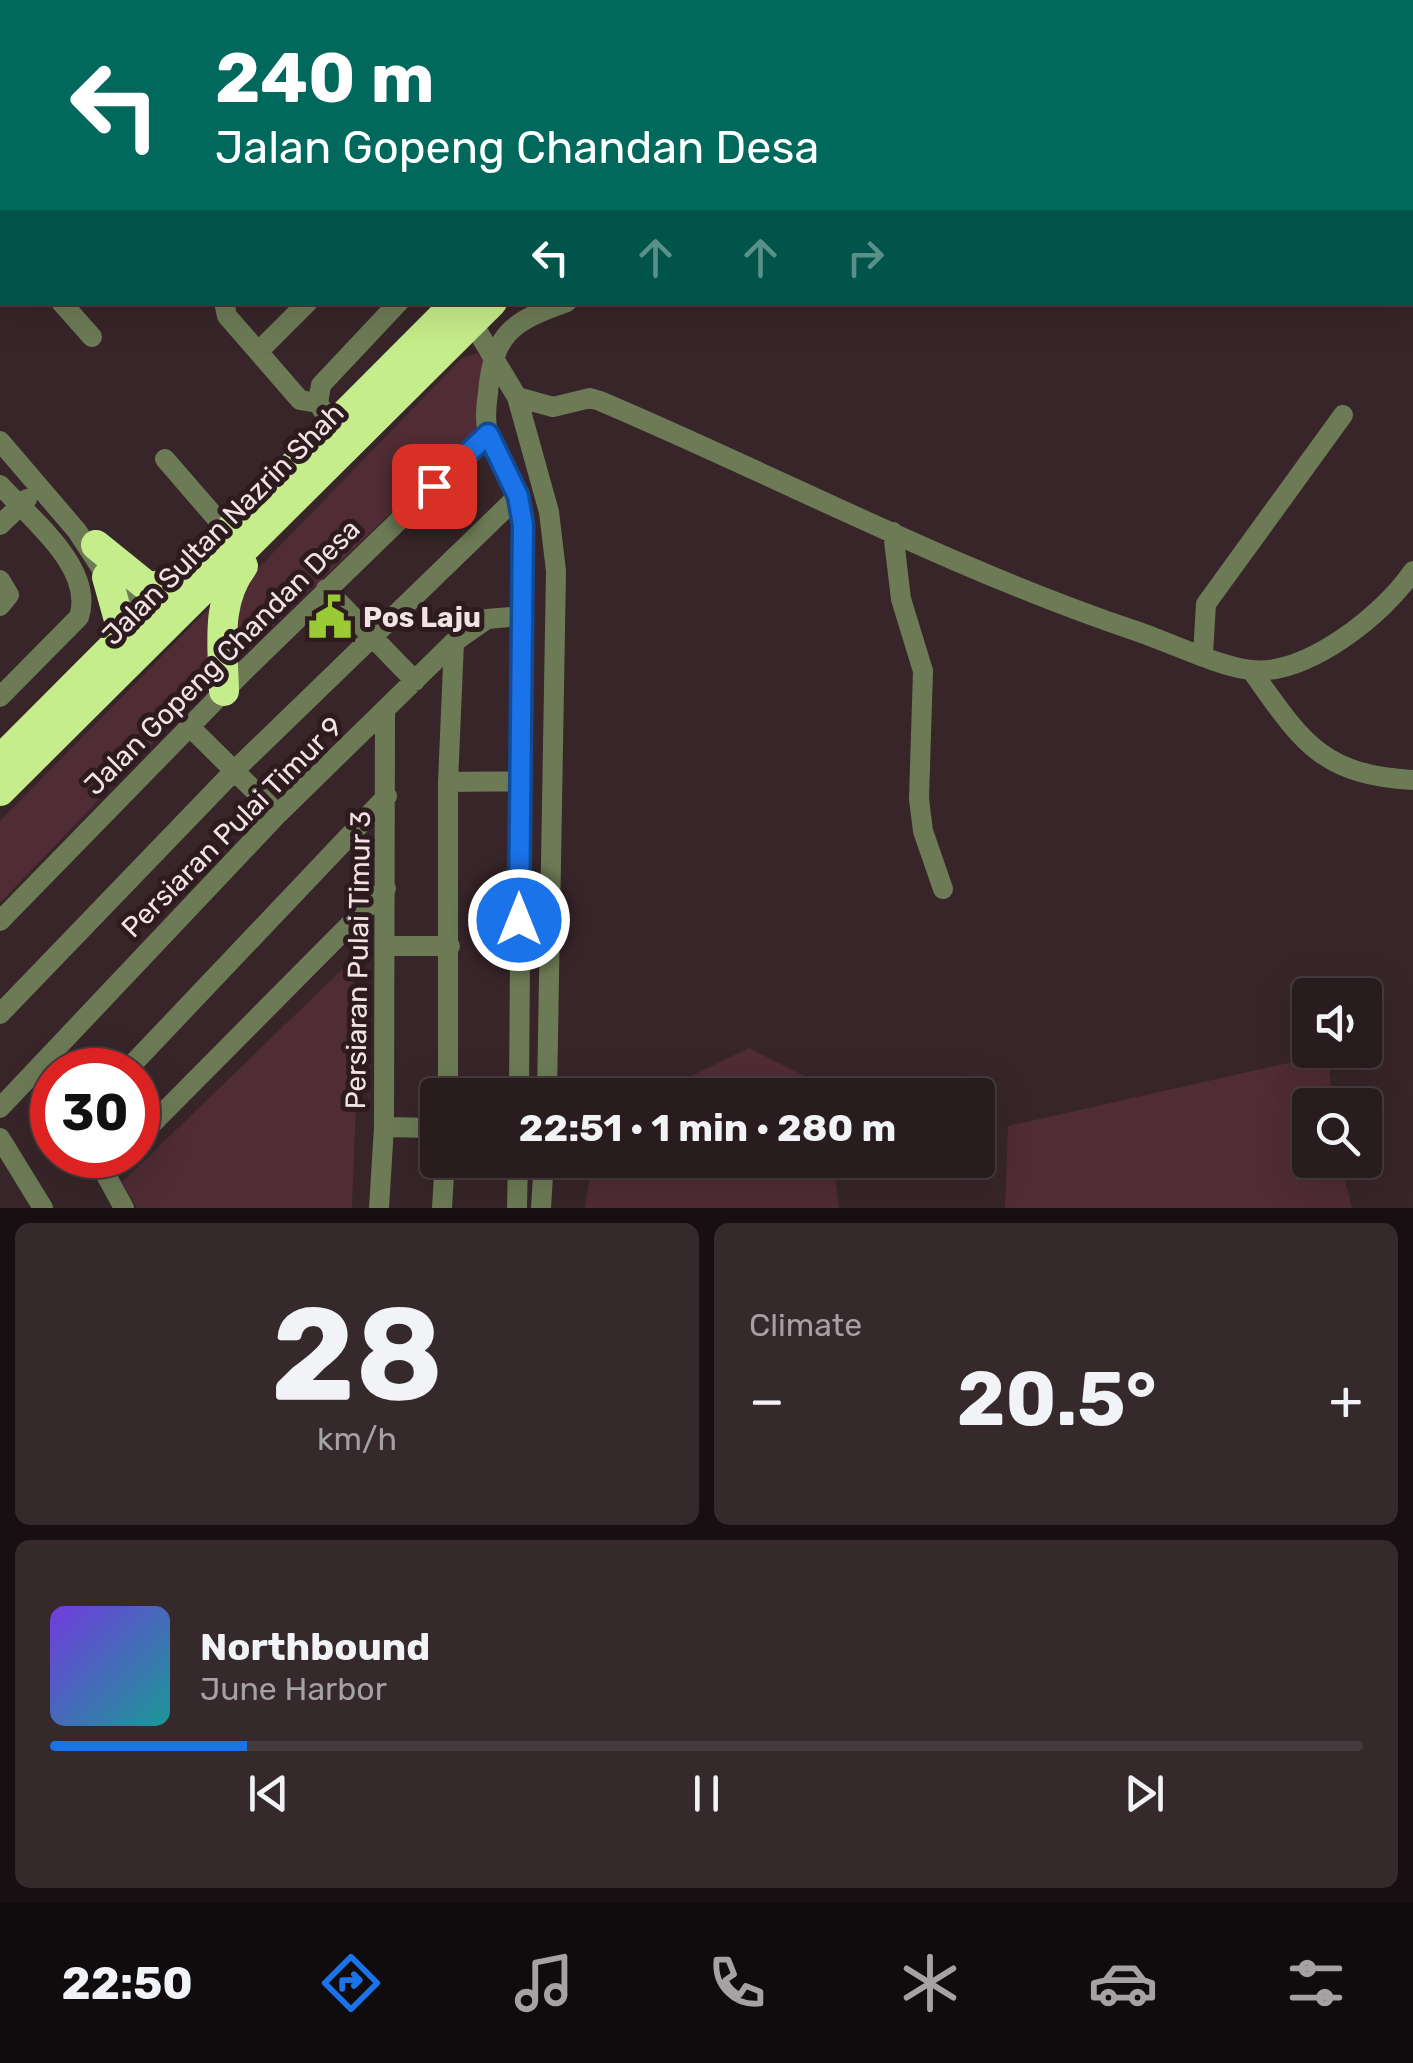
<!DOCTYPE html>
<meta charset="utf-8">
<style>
body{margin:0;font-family:Rubik,sans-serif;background:#35292c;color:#f1f3f6;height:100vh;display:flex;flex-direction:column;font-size:38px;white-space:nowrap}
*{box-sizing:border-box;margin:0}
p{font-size:32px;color:#a5a1a4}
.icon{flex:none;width:55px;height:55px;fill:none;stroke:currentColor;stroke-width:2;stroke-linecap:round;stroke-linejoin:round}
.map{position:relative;height:1208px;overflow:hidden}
.panel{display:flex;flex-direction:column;gap:15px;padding:15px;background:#170f11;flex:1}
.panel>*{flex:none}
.top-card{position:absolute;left:0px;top:0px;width:1415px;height:305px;box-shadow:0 10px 40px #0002,0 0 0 2px #453a3d;background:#00695c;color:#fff;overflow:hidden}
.buttons{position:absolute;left:1292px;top:978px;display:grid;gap:20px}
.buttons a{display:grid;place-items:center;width:90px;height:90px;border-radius:10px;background:#291c1f;box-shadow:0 10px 40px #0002,0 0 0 2px #453a3d;font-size:50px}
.speed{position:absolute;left:30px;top:1048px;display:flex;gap:20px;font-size:50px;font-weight:700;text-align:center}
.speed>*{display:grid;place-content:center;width:130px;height:130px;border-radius:50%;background:#291c1f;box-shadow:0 10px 40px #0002,0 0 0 2px #453a3d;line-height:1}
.speed .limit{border:15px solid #d22;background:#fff;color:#111}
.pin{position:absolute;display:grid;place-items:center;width:85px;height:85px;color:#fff;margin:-42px;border-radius:20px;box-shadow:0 5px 15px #0006}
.me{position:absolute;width:110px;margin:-55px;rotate:0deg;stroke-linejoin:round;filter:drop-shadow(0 0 8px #0008)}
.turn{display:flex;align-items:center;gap:35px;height:210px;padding:0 50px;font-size:45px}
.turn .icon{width:130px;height:130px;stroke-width:2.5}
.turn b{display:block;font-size:70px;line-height:85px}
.lanes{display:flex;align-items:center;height:95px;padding:0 50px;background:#0003;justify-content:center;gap:50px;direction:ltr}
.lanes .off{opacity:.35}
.big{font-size:75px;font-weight:700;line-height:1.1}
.panel .tile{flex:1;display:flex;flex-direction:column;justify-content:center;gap:15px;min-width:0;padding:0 35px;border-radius:15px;background:#35292c}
.panel .dial{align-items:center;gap:0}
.dial b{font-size:130px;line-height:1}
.song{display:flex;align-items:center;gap:30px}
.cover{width:120px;height:120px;border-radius:15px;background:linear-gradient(135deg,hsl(260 70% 55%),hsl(180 70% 35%))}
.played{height:10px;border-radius:5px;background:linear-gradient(90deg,#1a73e8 15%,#453a3d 15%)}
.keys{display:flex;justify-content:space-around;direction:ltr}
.heat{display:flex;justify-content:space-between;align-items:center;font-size:55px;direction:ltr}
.panel .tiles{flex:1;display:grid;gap:15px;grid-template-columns:1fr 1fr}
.tile:last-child{grid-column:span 2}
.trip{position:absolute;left:420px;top:1078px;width:575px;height:100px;border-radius:10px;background:#291c1f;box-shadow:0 10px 40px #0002,0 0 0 2px #453a3d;font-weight:700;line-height:100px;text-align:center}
.menu{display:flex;height:160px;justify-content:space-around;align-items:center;background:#100b0c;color:#a5a1a4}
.menu .icon{width:70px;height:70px}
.menu .selected{color:#1a73e8}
.menu b{font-size:45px;color:#f1f3f6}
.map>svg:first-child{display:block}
.green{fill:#502c35}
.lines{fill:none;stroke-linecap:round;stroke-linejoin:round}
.stream{stroke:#75434f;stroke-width:4}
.minor{stroke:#6c7b56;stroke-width:20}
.highway{stroke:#c6ed8b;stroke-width:30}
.route-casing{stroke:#114b97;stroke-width:25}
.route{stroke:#1a73e8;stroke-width:18}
.labels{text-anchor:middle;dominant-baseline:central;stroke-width:10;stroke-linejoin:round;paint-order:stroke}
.street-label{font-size:28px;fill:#f1e4e7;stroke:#2d1b1f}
.poi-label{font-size:28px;font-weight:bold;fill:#f1e4e7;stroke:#2d1b1f;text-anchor:start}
</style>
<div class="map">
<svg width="1413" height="1208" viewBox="0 0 1413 1208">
<rect width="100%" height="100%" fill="#372529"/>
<path class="green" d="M477,353L487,360L477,430L231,667L238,589L462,358Z
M215,602L216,677L0,903V821Z
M351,961L359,1026L352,1208H137L122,1182Z
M749,1048L824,1086L825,1095H652Z
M1328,1054L1333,1105H1310V1160H1340L1352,1208H1005L1008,1126Z
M592,1160H833L839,1208H585Z"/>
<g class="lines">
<path class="stream" d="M246,0L254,2"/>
<path class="minor" d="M996,0L999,2
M1078,2L1081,0
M0,103L2,100
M0,233L2,235
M61,302L92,337
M224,302L227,316L300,400L318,403
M472,322L517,397L553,407L590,398L600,401C779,477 952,569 1136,631C1169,642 1217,666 1251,670C1307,676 1384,614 1413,571
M259,351L308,302
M517,397L549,512L556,571L547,1095
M333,426L318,403L321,385L399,302
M0,441L77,531L107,577L144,619
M165,459L229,533
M0,485C30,518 95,568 79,617L0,697
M0,525L27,499
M893,532L901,599L923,671L919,799L923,831L943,889
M0,580L9,595L0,606
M326,589L415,681
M1203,654L1206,604L1343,415
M1251,670C1301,740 1320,775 1413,780
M189,726L278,814
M448,782L519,781
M0,921L243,672L488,434
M385,946H450
M0,1014L235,770L518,496
M39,1068L52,1087
M127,1070L387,796
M448,1095V782L454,642
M519,1095L523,525C518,491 503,469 490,439C484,425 486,407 488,393C493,333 513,321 567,302
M0,1108L278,814L454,642L487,619L522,616
M384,1127L438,1128
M0,1138L43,1208
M138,1138L386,888
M95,1155L124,1208
M379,1208L384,1127L385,713
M442,1208L445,1160
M517,1208L518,1160
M541,1208L544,1160"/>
<path class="highway" d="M772,2L775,0
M807,2L809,0
M96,545L148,587L180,583
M107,577L119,620V643
M224,691C223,647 215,603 243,566
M0,760L457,302
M0,791L492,302"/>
</g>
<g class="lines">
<g class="route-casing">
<path id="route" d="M434,486L488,434L518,496L523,525L519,920"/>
</g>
<use href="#route" class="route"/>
</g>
<defs>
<g id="civic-bare" transform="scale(3.45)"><path d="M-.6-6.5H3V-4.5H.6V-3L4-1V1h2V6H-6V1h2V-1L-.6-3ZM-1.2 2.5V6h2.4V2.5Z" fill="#9acb35" stroke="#2d1b1f" stroke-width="2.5" paint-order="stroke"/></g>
</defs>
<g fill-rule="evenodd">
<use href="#civic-bare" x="330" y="617"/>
</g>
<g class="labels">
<g class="street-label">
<text transform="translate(223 524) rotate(-45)">Jalan Sultan Nazrin Shah</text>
<text transform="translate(222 657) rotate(-45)">Jalan Gopeng Chandan Desa</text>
<text transform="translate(232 827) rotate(-45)">Persiaran Pulai Timur 9</text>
<text transform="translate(358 960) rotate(-89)">Persiaran Pulai Timur 3</text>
</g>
<g class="poi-label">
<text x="363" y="617">Pos Laju</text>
</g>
</g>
</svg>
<div class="buttons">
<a><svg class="icon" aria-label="sound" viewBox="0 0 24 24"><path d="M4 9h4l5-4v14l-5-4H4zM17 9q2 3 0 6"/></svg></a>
<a><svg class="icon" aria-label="search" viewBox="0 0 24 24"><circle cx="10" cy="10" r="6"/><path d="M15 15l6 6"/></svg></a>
</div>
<div class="speed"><div class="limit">30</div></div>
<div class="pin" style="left:434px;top:486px;background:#d93025"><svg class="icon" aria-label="arrive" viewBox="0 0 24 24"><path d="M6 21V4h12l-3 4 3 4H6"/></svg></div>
<svg class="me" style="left:519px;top:920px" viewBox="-20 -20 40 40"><circle r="17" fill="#1a73e8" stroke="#fff" stroke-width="3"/><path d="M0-11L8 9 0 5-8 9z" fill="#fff"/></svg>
<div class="trip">22:51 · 1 min · 280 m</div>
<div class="top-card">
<div class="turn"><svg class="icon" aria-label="left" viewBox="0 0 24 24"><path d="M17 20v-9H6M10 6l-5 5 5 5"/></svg><div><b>240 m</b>Jalan Gopeng Chandan Desa</div></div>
<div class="lanes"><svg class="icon" aria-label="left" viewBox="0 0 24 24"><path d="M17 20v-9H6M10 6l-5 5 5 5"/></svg><svg class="icon off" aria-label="ahead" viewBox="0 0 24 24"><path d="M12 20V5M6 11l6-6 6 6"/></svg><svg class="icon off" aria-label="ahead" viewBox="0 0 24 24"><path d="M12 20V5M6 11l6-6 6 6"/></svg><svg class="icon off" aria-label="right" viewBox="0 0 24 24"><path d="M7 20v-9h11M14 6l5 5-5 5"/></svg></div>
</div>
</div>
<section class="panel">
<div class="tiles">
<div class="tile dial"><b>28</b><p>km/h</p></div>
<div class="tile"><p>Climate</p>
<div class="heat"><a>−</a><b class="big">20.5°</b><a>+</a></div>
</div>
<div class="tile">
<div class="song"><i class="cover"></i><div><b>Northbound</b><p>June Harbor</p></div></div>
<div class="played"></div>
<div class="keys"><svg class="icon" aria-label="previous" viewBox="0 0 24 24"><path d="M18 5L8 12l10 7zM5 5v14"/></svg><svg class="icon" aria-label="pause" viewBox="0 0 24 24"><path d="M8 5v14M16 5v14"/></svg><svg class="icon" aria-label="next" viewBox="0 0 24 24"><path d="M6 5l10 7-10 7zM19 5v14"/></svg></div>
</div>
</div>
</section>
<nav class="menu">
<b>22:50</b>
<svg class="icon selected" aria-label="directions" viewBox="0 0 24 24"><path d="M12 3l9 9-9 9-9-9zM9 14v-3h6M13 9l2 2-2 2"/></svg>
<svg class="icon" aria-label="music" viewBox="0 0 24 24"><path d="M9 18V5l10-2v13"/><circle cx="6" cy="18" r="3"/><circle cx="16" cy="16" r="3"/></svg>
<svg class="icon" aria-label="phone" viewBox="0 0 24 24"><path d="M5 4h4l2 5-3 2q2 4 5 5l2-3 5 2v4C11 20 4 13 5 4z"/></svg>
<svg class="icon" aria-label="climate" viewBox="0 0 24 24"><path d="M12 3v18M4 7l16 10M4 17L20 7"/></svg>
<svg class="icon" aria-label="car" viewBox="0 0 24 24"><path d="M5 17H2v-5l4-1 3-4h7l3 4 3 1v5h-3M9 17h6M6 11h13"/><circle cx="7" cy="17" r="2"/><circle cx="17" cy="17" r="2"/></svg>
<svg class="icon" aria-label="filters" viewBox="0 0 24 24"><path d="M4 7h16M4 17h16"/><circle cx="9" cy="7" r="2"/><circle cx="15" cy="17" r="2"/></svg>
</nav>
